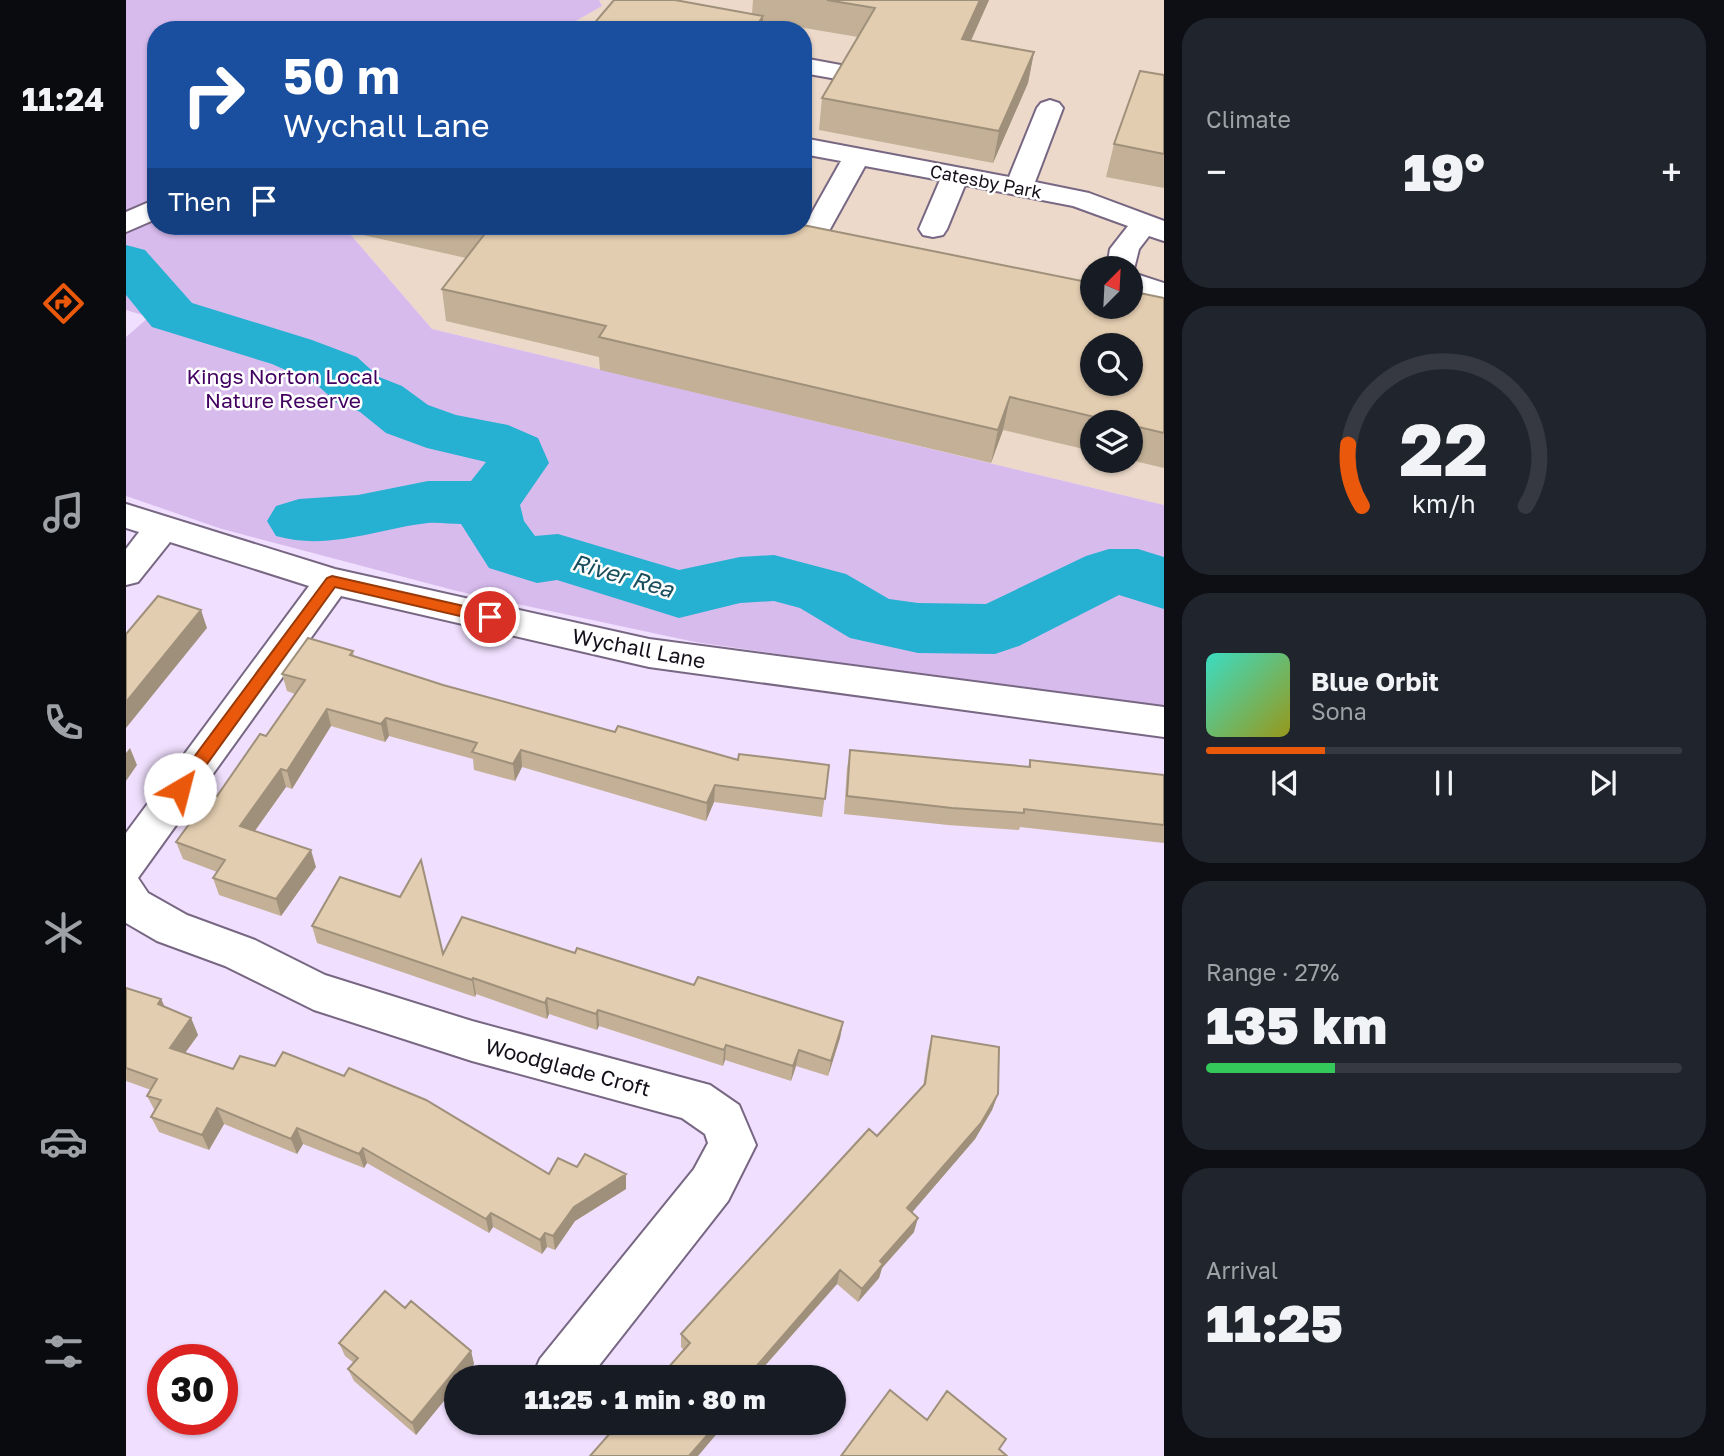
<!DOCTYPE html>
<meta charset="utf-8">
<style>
body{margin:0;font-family:"Golos Text",sans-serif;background:#20242c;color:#f1f3f6;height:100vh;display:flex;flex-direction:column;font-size:26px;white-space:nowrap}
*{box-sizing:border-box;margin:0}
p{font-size:23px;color:#9ea1a6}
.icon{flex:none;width:38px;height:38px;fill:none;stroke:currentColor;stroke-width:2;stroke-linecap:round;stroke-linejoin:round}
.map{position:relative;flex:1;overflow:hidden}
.details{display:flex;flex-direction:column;gap:18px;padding:18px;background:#0d0f14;width:560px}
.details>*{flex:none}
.guide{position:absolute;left:21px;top:21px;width:665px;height:214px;border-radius:28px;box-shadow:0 2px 5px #0004;background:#1a4fa0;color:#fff;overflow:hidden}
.needle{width:46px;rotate:24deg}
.buttons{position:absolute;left:954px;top:256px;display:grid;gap:14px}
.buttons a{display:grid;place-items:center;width:63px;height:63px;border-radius:50%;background:#171b24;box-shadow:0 2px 5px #0004;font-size:35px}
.speed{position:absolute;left:21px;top:1344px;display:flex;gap:14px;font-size:35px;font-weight:700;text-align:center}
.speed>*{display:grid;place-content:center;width:91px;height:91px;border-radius:50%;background:#171b24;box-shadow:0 2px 5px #0004;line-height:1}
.speed .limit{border:10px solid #d22;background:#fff;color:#111}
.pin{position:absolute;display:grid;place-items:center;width:60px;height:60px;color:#fff;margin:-30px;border:4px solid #fff;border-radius:50%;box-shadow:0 2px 7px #0007}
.me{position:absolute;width:77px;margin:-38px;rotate:37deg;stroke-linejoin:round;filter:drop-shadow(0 0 5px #0008)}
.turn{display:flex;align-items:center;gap:24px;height:147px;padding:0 21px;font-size:32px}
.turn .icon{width:91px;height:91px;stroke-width:2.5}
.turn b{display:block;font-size:49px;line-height:60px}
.then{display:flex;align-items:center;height:66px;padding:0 21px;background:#0003;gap:14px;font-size:26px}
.big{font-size:52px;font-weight:800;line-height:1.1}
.details .card{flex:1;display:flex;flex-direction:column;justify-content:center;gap:10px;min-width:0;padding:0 24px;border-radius:28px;background:#20242c}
.details .dial{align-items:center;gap:0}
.dial svg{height:182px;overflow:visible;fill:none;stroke:#363941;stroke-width:7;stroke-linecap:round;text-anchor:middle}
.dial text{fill:#f1f3f6;stroke:none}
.song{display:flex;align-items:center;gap:21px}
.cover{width:84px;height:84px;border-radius:10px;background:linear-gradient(135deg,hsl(170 70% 55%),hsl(60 70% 35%))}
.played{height:7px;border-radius:4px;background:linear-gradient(90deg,#ea580c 25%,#363941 25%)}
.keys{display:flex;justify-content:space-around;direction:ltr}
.heat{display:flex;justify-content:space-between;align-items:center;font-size:38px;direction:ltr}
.charge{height:10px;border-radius:5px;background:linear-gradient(90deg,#34c759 27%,#363941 0)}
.trip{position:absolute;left:318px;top:1365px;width:402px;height:70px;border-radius:35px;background:#171b24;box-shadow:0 2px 5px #0004;font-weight:800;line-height:70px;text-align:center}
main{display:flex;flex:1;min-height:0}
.tabs{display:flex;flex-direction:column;width:126px;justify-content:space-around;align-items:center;background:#090b0e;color:#9ea1a6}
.tabs .icon{width:49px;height:49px}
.tabs .selected{color:#ea580c}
.tabs b{font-size:32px;color:#f1f3f6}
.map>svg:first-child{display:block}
.industrial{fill:#ecd9c9;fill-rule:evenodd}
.green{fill:#d7bbed}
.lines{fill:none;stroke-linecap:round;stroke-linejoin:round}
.river{fill:#26b0d1;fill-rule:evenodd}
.minor-casing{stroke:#776783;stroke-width:4}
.minor{fill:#fff;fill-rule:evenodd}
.wall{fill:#c3b097}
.shaded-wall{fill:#9f907b}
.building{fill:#e3cdb0;stroke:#9f907b;stroke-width:2;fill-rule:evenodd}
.route{fill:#ea580c;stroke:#983908;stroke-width:2}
.labels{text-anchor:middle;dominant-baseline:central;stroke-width:5;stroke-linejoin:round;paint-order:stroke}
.far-street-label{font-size:18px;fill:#150f1a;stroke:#fff}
.park-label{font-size:21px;fill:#420061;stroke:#fff}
.street-label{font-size:21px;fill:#150f1a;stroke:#fff}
.water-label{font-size:23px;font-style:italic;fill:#194e5c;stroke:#fff}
</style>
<main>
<nav class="tabs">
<b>11:24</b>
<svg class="icon selected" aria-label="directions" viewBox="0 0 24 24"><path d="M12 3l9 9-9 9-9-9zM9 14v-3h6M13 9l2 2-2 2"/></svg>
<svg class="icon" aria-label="music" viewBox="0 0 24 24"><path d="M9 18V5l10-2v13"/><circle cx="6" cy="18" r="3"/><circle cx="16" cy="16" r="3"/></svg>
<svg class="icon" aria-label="phone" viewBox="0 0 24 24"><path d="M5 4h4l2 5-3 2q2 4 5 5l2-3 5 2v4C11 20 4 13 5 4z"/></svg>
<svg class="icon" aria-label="climate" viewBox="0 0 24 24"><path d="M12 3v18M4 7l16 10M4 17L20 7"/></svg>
<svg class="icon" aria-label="car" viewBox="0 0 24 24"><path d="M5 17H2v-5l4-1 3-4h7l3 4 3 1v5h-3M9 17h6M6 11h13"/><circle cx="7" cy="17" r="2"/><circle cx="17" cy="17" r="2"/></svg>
<svg class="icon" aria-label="filters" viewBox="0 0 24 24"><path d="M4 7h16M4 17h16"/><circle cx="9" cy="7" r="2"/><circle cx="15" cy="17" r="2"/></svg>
</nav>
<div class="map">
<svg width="1038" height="1456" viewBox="0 0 1038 1456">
<rect width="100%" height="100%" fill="#f0dffe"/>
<path class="industrial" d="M473,0H1038V505L306,329L224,234L222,226H677V30H434L476,6ZM966,268H1004V306H966ZM966,345H1004V383H966ZM966,422H1004V460H966Z"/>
<path class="green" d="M0,0H473L476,6L434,30H30V226H222L224,234L306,329L1038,505V706L928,694L569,642L331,591L96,529L0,496V337L23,317L0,310Z"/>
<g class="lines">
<path class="river" d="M0,245L19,250L66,303L186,340L231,357L253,377L276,386L302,405L330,415L382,425L412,438L423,463L394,505L398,521L409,536L432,534L553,570L614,557L648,555L720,574L763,599L792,603L860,604L960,556L983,549H1012L1038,557V609L993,595L893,646L869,654L792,653L724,638L674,608L648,601L614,603L553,618L431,580L411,583L363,568L335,524C324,524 313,522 302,523C250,529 203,551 150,536L141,521L150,506L173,499L232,495L302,481H345L360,462L301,448L260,433L234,412L211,403L189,383L146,364L26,327L0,295Z"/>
<g class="minor-casing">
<path id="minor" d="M677,58L720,66L724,71L720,76L711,79L677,73Z
M924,100L933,103L937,108L909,182L963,193L1038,221V241L1023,236L1013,249L1007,273L1038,283V302L1004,291V268H981L984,249L1002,226L947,206L839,185L821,229L817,235L807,237L797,235L793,229L814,180L739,166L703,231L693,233L683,231L679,225L715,161L677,154V138L883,177L911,108L915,103Z
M30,199V219L0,232V212Z
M0,504L209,569L523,639L1038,707V737L523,667L215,596L12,878L22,893L61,915L129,940L199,975L346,1021L584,1085L613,1105L630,1145L602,1201L464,1377H406L414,1359L568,1169L582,1143L579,1134L556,1118L346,1061L188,1010L99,966L31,941L0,923V833L183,586L44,542L12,582L0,585V549L13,532L0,528Z"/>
</g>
<use href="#minor" class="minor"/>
</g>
<path class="wall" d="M627,0H863L845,41L908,52L902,83L867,163L693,130L696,98L732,37L637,21V30H465V27L626,14Z
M1038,75V188L980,177L988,144Z
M235,226H677L1038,298V468L1004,460V422H966V451L877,430L865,463L474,370L473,357L320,321L316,289L340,258L237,235Z
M227,651L228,656L317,685L489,732L612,760L703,765L696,817L588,802L580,821L396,767L389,781L348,770L347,759L263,736L259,742L205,726L166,789L160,787L129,831L190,867L155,916L93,895L87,878L91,872L57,859L50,842L91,796L140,736L169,694L161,691L156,674Z
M724,750L902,767L904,760L1038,775V843L894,827L893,830L822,825L718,814L721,768Z
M186,926L317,954L449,953L568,985L717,1022L714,1038L702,1076L670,1066L665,1081L599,1060L597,1066L473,1026L471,1030L423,1014L421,1019L350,994L349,997L191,943Z
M0,988L35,999L39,1007L65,1018L72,1035L59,1053L423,1174L451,1167L500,1174V1189L449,1221L429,1250L421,1247L416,1254L367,1227L363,1233L241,1163L238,1168L177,1144L171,1154L98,1124L83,1150L33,1132L25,1117L29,1111L21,1096L25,1090L0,1081Z
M806,1036L872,1094L866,1110L849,1139L786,1212L788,1232L756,1268L753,1278L732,1302L711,1284L629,1377H534L558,1350L555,1347V1334L751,1136L797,1087L802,1052Z
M279,1308L345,1351L348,1364L290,1435L228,1381L222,1369L228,1363L219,1356L213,1343Z"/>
<path class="shaded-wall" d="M854,0H863L831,71L836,39Z
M637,16V30H628Z
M908,52L902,83L867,163L873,131Z
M884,397L877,430L865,463L872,430Z
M75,610L81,628L0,728V702Z
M201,709L205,726L166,789L161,771Z
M260,718L263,736L259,742L255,724Z
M4,748L11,765L0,781V753Z
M395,750L396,767L389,781L387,764Z
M155,769L160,787L120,843L114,826Z
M589,785L588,802L580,821L581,803Z
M185,850L190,867L155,916L150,899Z
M347,978L350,994L349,997L346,980Z
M421,998L423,1014L421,1019L419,1003Z
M35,999L42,1015L32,1004Z
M472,1010L473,1026L471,1030L470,1014Z
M65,1018L72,1035L51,1064L44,1048Z
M717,1022L714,1038L702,1076L705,1061Z
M600,1045L599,1060L597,1066L598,1050Z
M673,1050L670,1066L665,1081L667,1066Z
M872,1094L866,1110L849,1139L777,1223L781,1208Z
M91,1108L98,1124L83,1150L76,1135Z
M171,1128L177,1144L171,1154L165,1139Z
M237,1148L241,1163L238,1168L233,1154Z
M500,1174V1189L449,1221L429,1250L427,1236L448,1207Z
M365,1213L367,1227L363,1233L360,1219Z
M792,1218L788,1232L756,1268L753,1278L732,1302L736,1289L754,1261Z
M419,1233L421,1247L416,1254L414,1240Z
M714,1270L711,1284L629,1377H621Z
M345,1351L348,1364L337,1377H331V1385L290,1435L286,1423Z
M592,1423H600L572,1456H563Z"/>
<path class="building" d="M488,0H549L637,16L628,30H480L465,27Z
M701,0H854L836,39L908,52L873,131L696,98L749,8Z
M1014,71L1038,75V154L988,144Z
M677,225L966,283V306H1004V291L1038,298V433L1004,425V422H990L884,397L872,430L473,337L480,326L316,289L361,231L336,226H677ZM966,345H1004V383H966Z
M32,596L75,610L0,702V634Z
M182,638L227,651L224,655L317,685L489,732L492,726L612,760L613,754L703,765L699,799L589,785L581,803L395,750L387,764L346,752L351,743L260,718L255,724L201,709L161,771L155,769L114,826L185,850L150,899L87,878L99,860L50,842L85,794L91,796L134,734L140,736L179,680L156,674Z
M724,750L904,767V760L1038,775V825L898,809V813L826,808L721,796Z
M295,860L317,954L336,917L449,953L451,948L568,985L572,977L717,1022L705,1061L673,1050L667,1066L600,1045L598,1050L472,1010L470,1014L421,998L419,1003L347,978L346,980L186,926L214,877L274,897Z
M0,988L35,999L32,1004L65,1018L44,1048L107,1069L114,1056L149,1066L157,1052L218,1076L223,1068L300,1100L423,1174L432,1158L451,1167L459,1154L500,1174L448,1207L427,1236L419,1233L414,1240L365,1213L360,1219L237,1148L233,1154L171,1128L165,1139L91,1108L76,1135L25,1117L35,1100L21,1096L31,1079L0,1068Z
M806,1036L873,1047L872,1094L855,1123L781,1208L792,1218L754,1261L757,1264L736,1289L714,1270L621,1377H534L564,1343L555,1334L595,1290L743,1129L751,1136L799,1084Z
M259,1291L279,1308L285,1301L345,1351L286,1423L222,1369L232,1358L213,1343Z
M764,1390L801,1420L821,1391L880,1439L873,1449L881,1456H715Z
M493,1423H592L563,1456H464Z"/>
<path class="route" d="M206,576L364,612L372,617L364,623L209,587L60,793H48V784L201,578Z"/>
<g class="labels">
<g class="far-street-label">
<text transform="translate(860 181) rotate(11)">Catesby Park</text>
</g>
<g class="park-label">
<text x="157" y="376">Kings Norton Local<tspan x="157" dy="24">Nature Reserve</tspan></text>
</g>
<g class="street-label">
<text transform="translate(513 648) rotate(11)">Wychall Lane</text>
<text transform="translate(442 1067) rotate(15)">Woodglade Croft</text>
</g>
<g class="water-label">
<text transform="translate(497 575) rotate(16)">River Rea</text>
</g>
</g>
</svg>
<div class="buttons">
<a><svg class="needle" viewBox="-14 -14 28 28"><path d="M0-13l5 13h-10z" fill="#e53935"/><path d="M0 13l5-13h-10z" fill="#9ea1a6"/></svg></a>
<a><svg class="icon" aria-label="search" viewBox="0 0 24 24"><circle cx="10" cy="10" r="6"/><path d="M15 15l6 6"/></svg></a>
<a><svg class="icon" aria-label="layers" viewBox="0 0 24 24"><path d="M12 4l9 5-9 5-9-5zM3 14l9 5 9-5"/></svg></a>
</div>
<div class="speed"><div class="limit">30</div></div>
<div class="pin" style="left:364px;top:617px;background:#d93025"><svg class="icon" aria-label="arrive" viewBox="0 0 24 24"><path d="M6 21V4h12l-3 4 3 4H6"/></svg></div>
<svg class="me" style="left:54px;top:789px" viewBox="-20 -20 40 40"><circle r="19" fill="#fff"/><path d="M0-13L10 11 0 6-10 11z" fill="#ea580c"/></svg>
<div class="trip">11:25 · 1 min · 80 m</div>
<div class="guide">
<div class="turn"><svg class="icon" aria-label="right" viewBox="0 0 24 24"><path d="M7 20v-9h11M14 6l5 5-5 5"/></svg><div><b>50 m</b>Wychall Lane</div></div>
<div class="then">Then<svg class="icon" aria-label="arrive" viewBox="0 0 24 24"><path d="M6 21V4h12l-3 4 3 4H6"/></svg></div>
</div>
</div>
<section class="details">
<div class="card"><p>Climate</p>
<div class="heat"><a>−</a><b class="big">19°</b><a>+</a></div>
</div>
<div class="card dial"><svg viewBox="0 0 100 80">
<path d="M14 69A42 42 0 1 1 86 69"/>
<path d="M14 69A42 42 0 0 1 8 42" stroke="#ea580c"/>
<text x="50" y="56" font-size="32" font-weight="700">22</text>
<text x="50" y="72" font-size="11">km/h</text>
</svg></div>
<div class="card">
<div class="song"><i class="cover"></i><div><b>Blue Orbit</b><p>Sona</p></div></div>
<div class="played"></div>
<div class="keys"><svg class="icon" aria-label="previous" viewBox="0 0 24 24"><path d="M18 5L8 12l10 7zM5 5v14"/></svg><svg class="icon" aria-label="pause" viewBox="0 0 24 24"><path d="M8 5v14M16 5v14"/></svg><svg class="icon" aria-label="next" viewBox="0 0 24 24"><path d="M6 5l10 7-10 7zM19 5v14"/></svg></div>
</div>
<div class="card"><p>Range · 27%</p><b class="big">135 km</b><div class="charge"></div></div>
<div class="card"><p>Arrival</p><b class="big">11:25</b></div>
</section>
</main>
